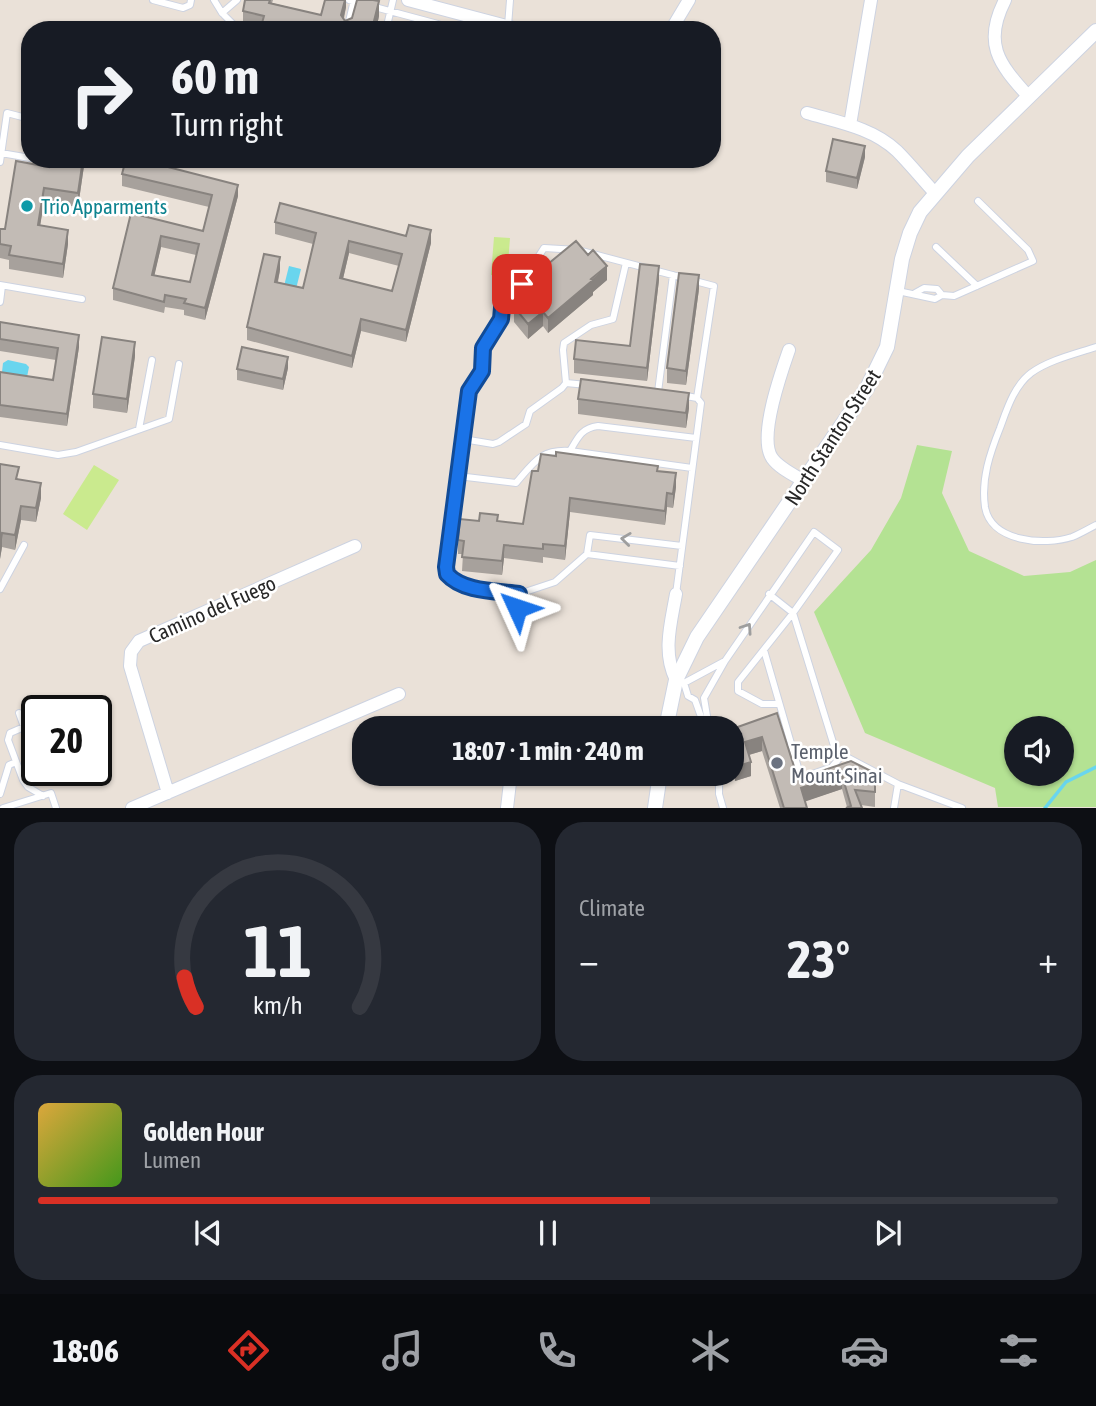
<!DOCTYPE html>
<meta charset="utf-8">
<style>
body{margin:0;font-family:"Asap Condensed",sans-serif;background:#242831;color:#f1f3f6;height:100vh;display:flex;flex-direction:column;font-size:26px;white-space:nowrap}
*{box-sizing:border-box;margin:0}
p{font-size:23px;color:#9ea1a6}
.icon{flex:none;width:38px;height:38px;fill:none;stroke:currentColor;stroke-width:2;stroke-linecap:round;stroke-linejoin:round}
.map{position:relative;height:808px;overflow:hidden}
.sheet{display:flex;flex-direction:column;gap:14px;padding:14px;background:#0d0f14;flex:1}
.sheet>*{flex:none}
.hud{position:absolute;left:21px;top:21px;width:700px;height:147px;border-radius:28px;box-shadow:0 2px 5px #0004;background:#171b24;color:#f1f3f6;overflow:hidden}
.fabs{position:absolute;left:1004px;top:716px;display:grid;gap:14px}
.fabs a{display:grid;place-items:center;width:70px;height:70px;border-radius:50%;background:#171b24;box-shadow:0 2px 5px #0004;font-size:35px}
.speed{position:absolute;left:21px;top:695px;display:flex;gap:14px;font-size:35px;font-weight:700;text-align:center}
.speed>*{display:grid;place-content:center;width:91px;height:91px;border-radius:50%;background:#171b24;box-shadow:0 2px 5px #0004;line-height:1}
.speed .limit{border:4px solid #111;border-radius:10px;background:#fff;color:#111}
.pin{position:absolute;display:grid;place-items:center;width:60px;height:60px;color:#fff;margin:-30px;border-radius:14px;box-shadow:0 4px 10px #0006}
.me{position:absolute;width:77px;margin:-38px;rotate:312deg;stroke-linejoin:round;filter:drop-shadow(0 0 5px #0008)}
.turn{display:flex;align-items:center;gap:24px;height:147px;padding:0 35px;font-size:32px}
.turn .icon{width:91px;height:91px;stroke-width:2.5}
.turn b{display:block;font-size:49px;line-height:60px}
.big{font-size:52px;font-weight:700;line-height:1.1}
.sheet .tile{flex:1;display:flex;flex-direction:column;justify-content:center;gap:10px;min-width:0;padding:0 24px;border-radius:28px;background:#242831}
.sheet .dial{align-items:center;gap:0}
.dial svg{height:182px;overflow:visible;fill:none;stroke:#363941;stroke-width:7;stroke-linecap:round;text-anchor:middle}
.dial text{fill:#f1f3f6;stroke:none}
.song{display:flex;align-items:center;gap:21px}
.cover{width:84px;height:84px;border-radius:10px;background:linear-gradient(135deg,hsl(40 70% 55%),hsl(100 70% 35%))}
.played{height:7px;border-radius:4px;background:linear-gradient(90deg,#d93025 60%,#363941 60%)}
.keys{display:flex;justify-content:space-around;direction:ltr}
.heat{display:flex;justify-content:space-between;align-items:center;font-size:38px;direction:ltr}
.sheet .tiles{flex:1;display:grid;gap:14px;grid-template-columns:1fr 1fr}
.tile:last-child{grid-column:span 2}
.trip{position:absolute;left:352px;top:716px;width:392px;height:70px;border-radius:28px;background:#171b24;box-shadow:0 2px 5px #0004;font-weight:700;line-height:70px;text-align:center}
.dock{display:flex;height:112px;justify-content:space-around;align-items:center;background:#090b0e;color:#9ea1a6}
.dock .icon{width:49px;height:49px}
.dock .on{color:#d93025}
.dock b{font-size:32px;color:#f1f3f6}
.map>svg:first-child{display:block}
.green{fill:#b4e293;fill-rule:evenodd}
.pitch{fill:#caea8e}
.water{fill:#69d5ee}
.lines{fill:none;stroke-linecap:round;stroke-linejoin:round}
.stream{stroke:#69d5ee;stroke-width:3.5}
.service-casing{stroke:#cdd3e1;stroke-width:8}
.minor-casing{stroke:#cdd3e1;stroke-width:14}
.tertiary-casing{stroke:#cdd3e1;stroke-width:16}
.service{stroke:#fff;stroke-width:6}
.minor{stroke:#fff;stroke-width:12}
.tertiary{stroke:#fff;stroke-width:14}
.wall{fill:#a7a19c;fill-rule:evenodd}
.shaded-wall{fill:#88837f}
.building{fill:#c2bbb5;stroke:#88837f;stroke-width:2;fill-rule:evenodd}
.oneway{stroke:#9e9e9e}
.route-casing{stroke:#114b97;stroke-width:18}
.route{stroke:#1a73e8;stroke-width:12}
.culture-dot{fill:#0f9aa8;stroke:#fff;stroke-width:2.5}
.worship-dot{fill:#6b7280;stroke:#fff;stroke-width:2.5}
.labels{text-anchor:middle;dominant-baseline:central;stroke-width:5;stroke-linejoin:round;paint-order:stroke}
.culture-label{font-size:21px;fill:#0d838f;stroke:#fff;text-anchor:start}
.street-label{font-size:21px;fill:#272727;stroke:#fff}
.worship-label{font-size:21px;fill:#5b616d;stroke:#fff;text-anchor:start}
</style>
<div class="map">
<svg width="1096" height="808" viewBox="0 0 1096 808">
<rect width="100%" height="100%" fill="#eae1d8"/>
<path class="green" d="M917,445L952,451L942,493L969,551L1024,576L1070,572L1096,560V807H998L995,788L865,733L814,612L871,550L901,498ZM1017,728H1062V774H1017Z"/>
<path class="pitch" d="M494,237L510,238L507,277L491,275Z
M94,465L119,480L87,530L63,514Z"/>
<path class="water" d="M289,266L301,269L295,293L283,290Z
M8,360L26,364L29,367L27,377L2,372L3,363Z"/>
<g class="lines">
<path class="stream" d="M1045,808L1066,782L1096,767"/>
<g class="service-casing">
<path id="service" d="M153,0L183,8L190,5L191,0
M214,0L222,13L239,30
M349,0L460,30
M222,13L237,0
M508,26L510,0
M347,30L354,0
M386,30L393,0
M1,153L30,158
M38,159L46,161
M0,162L7,113L30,119
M936,247L977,286
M0,285L82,299
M898,291L935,299L942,295L954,296L1033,261L1028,250L978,201
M915,293L924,288L937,289L942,295
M0,302L2,286
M1096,347C1075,354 1049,360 1031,373C1014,386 1007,409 1000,428C990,453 981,479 985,507C991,542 1044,546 1072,537C1080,534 1088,529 1096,525
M566,383L587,385
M658,392L673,275
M139,429L152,360
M463,439L493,444L499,442L526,424L530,411L562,388L566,383L563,350L564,343L591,325L613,319L626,263
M0,445L58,455L76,452L169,419L179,364
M570,451L692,468
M458,476L516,483C534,462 541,449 570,451C578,437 582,428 598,426L696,438
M682,546L590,535L587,554L555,582L519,594L470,586L459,583L447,574L446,567L469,391L482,371L483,348L501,319L503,297L514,294L544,248L578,250L714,286L697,398
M587,554L680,566
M0,589L24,545
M519,594L517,609L522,616
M676,594L701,403L697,398L681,395
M769,594L793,613L835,749L839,753L898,784L894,808
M764,650L801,778L832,767L842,755
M677,680L684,683L723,662
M684,683L688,696L695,700L705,728
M19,713L24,727L10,733L8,740L23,780L28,787L43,796
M709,728L704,698L725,661L814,532L838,550L793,613L738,682V691L762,704H778
M719,774V794L723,808
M898,784L962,808
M0,794L9,765L16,762
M3,808L51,793L56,808"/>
</g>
<g class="minor-casing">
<path id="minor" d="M408,0L521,30
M1005,0C983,43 998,63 1028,96
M671,30L689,0
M807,113C838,122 873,128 897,151C910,164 922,179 934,192
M850,125L871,0
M789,350C781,373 758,437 772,458C779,468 794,475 804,481
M676,680C662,652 671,623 676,594
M168,793L130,666L131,652L139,641L355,546
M132,808L399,694
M507,808L511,774"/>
</g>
<g class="tertiary-casing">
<path id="tertiary" d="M666,728L676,680L697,637L867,388L887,347L902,259L910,233L920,212L968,156L1096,31
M655,808L660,774"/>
</g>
<use href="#service" class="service"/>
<use href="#minor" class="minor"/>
<use href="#tertiary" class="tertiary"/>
</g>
<path class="wall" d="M245,0H273L272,3L321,15L346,0V7L344,19L345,21L379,16L376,30H262L243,25V11Z
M865,157L857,189L826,182V171Z
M85,159L78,207L44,202L40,225L68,244L63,278L9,269V260L0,258V229H5L49,167Z
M122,174L238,196L205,320L184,315V310L165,307L164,313L113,300V288L131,213L203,231L209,207L122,186ZM161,247L196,255L190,282L154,275Z
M275,222L431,243L406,342L361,331L352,368L247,340V327L280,270L278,282L303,288L313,244L275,234ZM349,253L399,266L392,291L343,279Z
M607,280L593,292V295L548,333L543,326L528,339L514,322V307L516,306L515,291Z
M659,280L647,381L574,373V359L630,346Z
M699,289L686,385L667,383V368Z
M0,322L79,347L67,426L0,417V372L53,380L56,360L0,351Z
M135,356L127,413L93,408V394Z
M288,368L283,390L237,380V369Z
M578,399L689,408L686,428L578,414Z
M0,464L41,498L36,522L21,520L15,550L2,547L0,559Z
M538,471H658L676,487L673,508L667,507L665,525L570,512L565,560L543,557V563L504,558L502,575L462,571L463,554H458V540L479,521H498L523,524Z
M777,713L798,779L875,773V807L861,805L847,807L842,789L805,801L807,808H780L762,751L749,755L751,776L735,781L732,769V729Z"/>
<path class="shaded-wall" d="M345,0H346V7L341,29V15Z
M379,1V16L376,30H372Z
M865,146V157L857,189V178Z
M83,159H85L78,207V193Z
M238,185V196L205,320V308Z
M44,188V202L38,239V225Z
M68,230V244L63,278V264Z
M431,230V243L406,342V330Z
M161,236V247L152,286V275Z
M349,241V253L340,291V278Z
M280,257V270L275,294V282Z
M607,266V280L593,292V295L548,333V318Z
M659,266V280L647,381V368Z
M699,275V289L686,385V371Z
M543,312V326L528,339V324Z
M361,319V331L352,368V356Z
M79,335V347L67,426V414Z
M135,342V356L127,413V399Z
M288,357V368L283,390V379Z
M689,393V408L686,428V413Z
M676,473V487L673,508V494Z
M41,483V498L36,522V508Z
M667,493V507L665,525V511Z
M570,498V512L565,560V546Z
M21,506V520L15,550V535Z
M2,533V547L0,559V545Z
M504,545V558L502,575V561Z
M762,737V751L745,756V742Z
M751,762V776L735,781V767Z
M842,775V789L801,803V788Z"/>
<path class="building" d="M245,0H270L269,3L321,15L325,0H345L341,15L345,21L352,18L357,0H373L379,1L372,29L373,30H290L262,23L264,16L243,11Z
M833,139L865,146L857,178L826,171Z
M50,159H83L78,193L44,188L38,225L68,230L63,264L9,255L11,246L0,244V229H5L16,161L49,167Z
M126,159H137L238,185L205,308L184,303L186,299L165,295L164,302L113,288L131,213L203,231L212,195L122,174ZM161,236L199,244L190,282L152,275Z
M280,203L406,236L409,225L431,230L406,330L361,319L352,356L247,327L264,254L280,257L275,282L303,288L316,233L275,222ZM349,241L402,254L392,291L340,278Z
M576,241L588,255L593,250L607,266L591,279L593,280L548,318L543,312L528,324L514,307L523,300L515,291Z
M640,264L659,266L647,368L574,359L576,340L630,346Z
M679,273L699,275L686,371L667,368Z
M0,322L79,335L67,414L0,405V372L53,380L58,348L0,339Z
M102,337L135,342L127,399L93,394Z
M242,347L288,357L283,379L237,369Z
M581,379L689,393L686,413L578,399Z
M556,452L658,466L657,471L676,473L673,494L667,493L665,511L570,498L565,546L543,544V549L504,545L502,561L462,557L464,541L458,540L460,519L479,521L480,513L498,515L497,521L523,524L532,471H538L541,454L556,456Z
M0,464L19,467L16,479L41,483L36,508L21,506L15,535L2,533L0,545Z
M777,713L798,779L851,761L875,773V792L855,790L862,808H846L851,806L842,775L801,788L807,808H784L762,737L745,742L751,762L735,767L732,754V729Z"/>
<defs><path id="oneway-chevron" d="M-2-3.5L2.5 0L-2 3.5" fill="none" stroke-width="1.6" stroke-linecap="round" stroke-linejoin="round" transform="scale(1.75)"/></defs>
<g class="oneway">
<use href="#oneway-chevron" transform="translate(626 539) rotate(-173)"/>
<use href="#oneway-chevron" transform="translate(747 628) rotate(-56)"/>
</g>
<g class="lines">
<g class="route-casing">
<path id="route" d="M517,608L519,594C496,591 463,592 447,574L446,567L469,391L482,371L483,348L501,319L503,297L514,294L522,284"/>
</g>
<use href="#route" class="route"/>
</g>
<circle class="culture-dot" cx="27" cy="206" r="7"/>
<circle class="worship-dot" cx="777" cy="763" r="7"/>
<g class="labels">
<g class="culture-label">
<text x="41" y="206">Trio Apparments</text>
</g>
<g class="street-label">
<text transform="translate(832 437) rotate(-57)">North Stanton Street</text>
<text transform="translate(212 609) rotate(-24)">Camino del Fuego</text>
</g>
<g class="worship-label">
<text x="791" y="751">Temple<tspan x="791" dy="24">Mount Sinai</tspan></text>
</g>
</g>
</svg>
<div class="fabs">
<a><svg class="icon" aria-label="sound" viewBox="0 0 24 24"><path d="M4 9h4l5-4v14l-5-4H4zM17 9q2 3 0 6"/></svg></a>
</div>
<div class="speed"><div class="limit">20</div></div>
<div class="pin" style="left:522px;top:284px;background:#d93025"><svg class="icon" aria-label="arrive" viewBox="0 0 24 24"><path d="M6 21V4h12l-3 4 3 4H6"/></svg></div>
<svg class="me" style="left:517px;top:608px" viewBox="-20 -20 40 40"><path d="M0-17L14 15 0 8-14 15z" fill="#1a73e8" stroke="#fff" stroke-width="4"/></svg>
<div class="trip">18:07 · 1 min · 240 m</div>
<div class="hud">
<div class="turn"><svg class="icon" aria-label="right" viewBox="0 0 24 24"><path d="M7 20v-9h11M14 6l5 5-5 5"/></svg><div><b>60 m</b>Turn right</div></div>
</div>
</div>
<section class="sheet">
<div class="tiles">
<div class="tile dial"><svg viewBox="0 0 100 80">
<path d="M14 69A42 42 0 1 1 86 69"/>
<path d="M14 69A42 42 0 0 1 9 56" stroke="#d93025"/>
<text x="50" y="56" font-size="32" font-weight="700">11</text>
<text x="50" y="72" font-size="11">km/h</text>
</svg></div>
<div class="tile"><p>Climate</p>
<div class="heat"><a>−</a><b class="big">23°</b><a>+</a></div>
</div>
<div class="tile">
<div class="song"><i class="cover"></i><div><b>Golden Hour</b><p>Lumen</p></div></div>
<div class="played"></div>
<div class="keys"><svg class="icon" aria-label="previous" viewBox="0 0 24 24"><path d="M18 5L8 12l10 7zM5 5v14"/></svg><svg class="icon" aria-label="pause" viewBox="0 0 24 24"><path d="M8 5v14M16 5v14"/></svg><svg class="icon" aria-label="next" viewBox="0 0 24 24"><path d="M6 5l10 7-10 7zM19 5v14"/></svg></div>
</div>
</div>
</section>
<nav class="dock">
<b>18:06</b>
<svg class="icon on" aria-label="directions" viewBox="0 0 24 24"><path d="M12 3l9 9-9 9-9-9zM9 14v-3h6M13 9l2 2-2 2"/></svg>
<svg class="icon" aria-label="music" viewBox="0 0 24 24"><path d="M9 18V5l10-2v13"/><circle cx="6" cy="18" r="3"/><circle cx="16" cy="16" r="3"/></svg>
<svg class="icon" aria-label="phone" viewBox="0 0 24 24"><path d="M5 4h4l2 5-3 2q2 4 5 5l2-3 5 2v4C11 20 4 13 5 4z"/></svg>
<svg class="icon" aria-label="climate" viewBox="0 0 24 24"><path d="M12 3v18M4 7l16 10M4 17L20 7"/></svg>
<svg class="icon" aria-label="car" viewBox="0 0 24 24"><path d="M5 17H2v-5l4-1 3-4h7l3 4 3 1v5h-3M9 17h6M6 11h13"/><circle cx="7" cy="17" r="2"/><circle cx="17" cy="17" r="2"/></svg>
<svg class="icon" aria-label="filters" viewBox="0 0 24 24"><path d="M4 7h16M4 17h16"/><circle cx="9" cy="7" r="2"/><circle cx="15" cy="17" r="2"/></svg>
</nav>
